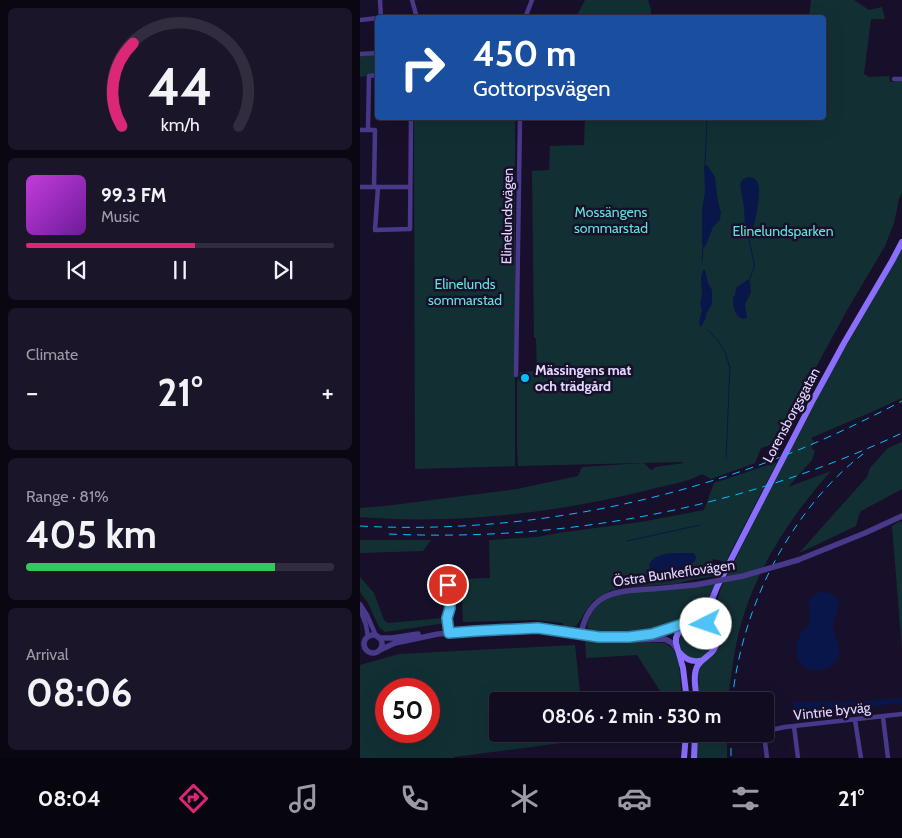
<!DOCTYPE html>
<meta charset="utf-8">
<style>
body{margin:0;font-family:Cabin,sans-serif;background:#1b1529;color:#f1f3f6;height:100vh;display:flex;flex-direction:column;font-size:19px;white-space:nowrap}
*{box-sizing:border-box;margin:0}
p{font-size:16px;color:#9c9ba5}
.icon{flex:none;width:28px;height:28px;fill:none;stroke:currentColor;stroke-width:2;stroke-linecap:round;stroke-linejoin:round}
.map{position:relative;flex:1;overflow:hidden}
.panel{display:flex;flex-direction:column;gap:8px;padding:8px;background:#0a0712;width:360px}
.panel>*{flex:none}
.guide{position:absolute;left:15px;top:15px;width:451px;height:105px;border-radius:5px;box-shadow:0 5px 20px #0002,0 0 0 1px #312c3e;background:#1a4fa0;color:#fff;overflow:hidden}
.speed{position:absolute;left:15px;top:678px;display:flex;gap:10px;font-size:25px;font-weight:700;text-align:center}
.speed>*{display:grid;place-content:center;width:65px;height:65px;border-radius:50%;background:#120c20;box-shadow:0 5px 20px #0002,0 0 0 1px #312c3e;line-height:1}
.speed .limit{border:8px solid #d22;background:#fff;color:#111}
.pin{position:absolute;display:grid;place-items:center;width:42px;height:42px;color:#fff;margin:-21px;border:2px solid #fff;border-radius:50%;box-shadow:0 1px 5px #0007}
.me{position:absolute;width:55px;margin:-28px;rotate:266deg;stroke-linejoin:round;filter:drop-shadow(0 0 4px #0008)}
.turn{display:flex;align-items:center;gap:18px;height:105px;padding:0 15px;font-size:22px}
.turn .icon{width:65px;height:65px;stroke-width:2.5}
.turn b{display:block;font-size:35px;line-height:42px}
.big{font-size:38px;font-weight:700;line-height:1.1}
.panel .tile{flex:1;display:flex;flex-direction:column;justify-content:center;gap:8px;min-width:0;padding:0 18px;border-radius:8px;background:#1b1529}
.panel .dial{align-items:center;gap:0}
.dial svg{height:130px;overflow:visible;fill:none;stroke:#312c3e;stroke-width:7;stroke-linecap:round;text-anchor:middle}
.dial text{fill:#f1f3f6;stroke:none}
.song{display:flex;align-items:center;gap:15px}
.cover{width:60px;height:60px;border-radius:8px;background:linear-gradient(135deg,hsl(290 70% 55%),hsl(280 70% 35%))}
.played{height:5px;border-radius:2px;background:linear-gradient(90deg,#db2777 55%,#312c3e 55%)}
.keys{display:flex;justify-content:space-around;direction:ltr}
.heat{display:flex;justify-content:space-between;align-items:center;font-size:28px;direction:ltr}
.charge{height:8px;border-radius:4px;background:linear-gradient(90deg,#34c759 81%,#312c3e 0)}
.trip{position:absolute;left:129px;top:692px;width:285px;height:50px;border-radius:5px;background:#120c20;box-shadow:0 5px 20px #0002,0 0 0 1px #312c3e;font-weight:700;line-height:50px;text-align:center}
.dock{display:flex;height:80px;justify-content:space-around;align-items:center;background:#07050d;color:#9c9ba5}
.dock .icon{width:35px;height:35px}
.dock .current{color:#db2777}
.dock b{font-size:22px;color:#f1f3f6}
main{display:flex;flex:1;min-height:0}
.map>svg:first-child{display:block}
.green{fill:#123034;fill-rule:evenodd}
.water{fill:#09164a}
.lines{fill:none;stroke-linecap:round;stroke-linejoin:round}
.stream{stroke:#09164a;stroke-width:1}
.minor{stroke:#49398a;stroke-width:4.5}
.tertiary{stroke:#49398a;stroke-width:5.5}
.secondary{stroke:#8a6fff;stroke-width:6}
.rail{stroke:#04bdff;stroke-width:1;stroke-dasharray:8 6;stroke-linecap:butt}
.tertiary-bridge{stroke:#49398a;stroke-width:5.5}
.route-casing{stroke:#337fa1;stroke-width:12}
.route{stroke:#4fc3f7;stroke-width:9}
.poi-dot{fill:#04bdff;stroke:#18102a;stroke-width:2}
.labels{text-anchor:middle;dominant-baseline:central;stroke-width:5;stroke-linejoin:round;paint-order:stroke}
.park-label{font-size:14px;fill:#5fe4d9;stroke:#18102a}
.street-label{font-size:14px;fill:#e3d8ff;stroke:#18102a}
.poi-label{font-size:14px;font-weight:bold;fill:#e3d8ff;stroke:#18102a;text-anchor:start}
</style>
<main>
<section class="panel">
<div class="tile dial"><svg viewBox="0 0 100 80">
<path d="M14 69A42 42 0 1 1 86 69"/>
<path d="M14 69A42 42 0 0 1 21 18" stroke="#db2777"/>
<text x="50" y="56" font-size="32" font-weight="700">44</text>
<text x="50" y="72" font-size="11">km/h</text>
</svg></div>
<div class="tile">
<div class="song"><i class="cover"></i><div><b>99.3 FM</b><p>Music</p></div></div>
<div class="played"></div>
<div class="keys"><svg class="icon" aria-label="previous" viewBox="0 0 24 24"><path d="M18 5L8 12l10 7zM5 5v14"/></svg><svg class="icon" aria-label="pause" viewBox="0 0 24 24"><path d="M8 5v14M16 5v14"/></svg><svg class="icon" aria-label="next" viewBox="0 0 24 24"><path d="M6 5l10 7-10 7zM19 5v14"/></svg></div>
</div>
<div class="tile"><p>Climate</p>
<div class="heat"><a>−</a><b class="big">21°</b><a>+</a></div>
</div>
<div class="tile"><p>Range · 81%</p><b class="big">405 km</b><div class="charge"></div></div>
<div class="tile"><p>Arrival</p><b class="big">08:06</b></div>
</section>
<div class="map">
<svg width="542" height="758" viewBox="0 0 542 758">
<rect width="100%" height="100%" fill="#18102a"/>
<path class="green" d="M225,0H288L291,10V17H216Z
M451,0H494L509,10L522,7L525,19H511L504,74L509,77L529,76L530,82L542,81V193L539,199L534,223L525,246L486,312L415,443L407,446L401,448L395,463L351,479L342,474C327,483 305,485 288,490C195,513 95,525 0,517V508L25,506L157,489L218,476L222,467L284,463L291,470L294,469L295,467L324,463L322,462L158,466L157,447V382L160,372L177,371L176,338H174L172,171L189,170L190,146L224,145L225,118H464V18L449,17Z
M17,54V74L0,77V56Z
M54,118H155V466L55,469Z
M542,248V398L516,410L451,438L454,442L451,448L455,451L452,460L428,487L471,471C428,519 391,576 377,640C373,661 370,681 368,701H339L338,672L340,668L342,663L354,655L355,608L361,588L404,502L464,385Z
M542,442V489L501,511L499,515L496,526L439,553L507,477L510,468L528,448Z
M417,462L364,565L361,564L362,561L353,559L352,564L355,569L361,570V573L359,575L330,580L316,584L264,587L250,591L233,601L227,609L217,625L213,627L203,626V623L173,620L103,622L101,579L130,578L129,540L177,537L198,533L281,522L344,510L354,483ZM306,554L335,561L323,567L294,558Z
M540,521L542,524V649L532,526Z
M0,540H71L63,551L0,553Z
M0,577L14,593L24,620L28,623L84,618L86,623L25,632L19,627L8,603L0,592Z
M355,584L343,613L340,616L335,618C321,622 308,627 294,630C284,632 238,636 230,630C226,627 227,623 229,619C232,610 240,602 249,597C262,591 280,592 294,591C315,589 335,587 355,584Z
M319 641a17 17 0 1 1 34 0a17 17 0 1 1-34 0Z
M225,641L305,643L314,650L319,665L322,701H301L302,694L277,655L226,658Z
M215,645L221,701H138V734H224L225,740L94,757V758H0V665L39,654ZM26,689H69V731H26Z
M337,734H367V758H336Z"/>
<path class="water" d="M347,165L355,177L358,202L361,212L360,220L353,227L346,245L345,247H343L342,245V210L345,192L344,166Z
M389,177C393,178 397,179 398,184C401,191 396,223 392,229L385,230V228L384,208L380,184L383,179Z
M343,270H345L348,283L352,290V304L346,314V318L341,327L340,326L339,322L342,310L340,304L342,294L341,278Z
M387,280H389L390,281L391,293L385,304L387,318L383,319C374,316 373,305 373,297L375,295L376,288Z
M325,553H334L336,558L335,561C322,570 307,574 292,573L290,571L289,564C297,552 312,553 325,553Z
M460,592C476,592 483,599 476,616C475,620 473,622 473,626C474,637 481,644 479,656C475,672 447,676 439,661C435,654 435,642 440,635C442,631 447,628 449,624C455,611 439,600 460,592Z
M542,698V703L535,705L534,703L508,708L507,706L482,711L481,709L455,714L454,712L433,715L434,702L506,701Z"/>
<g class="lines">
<path class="stream" d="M345,165L347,118
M387,230L394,263V268L389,280
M342,262L343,247
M349,331L359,342L365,352L370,368L366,458
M267,541L340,525"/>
<path class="minor" d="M20,0L21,18
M52,0L57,18
M165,18L172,0
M0,20L18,18
M0,54L18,53
M534,79H542
M0,130H15L14,187
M8,130L9,76L18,75
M0,187H50
M18,187L15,230L50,229L51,118
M156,375L160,118
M87,585L90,608L87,618L89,633
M0,604L7,615L16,636
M0,609L6,625L8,637
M523,717L528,758
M495,720L501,758
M434,726L438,758
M405,732L406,731L425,727L542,714
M404,734L407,758"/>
<path class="tertiary" d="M438,560L505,533L542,516
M221,634C229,592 256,591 292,589C307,588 321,586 335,585
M4 644a9 9 0 1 1 18 0a9 9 0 1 1-18 0Z
M271,636L292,634L325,624
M19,638H32L58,634
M20,650L35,643L78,634L166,628L195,630L266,640L305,639L312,643L317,649"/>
<path class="secondary" d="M319,652C326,660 333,663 343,660
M327,701L323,668L316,643V638L319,631L325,624L342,618L346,614L357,587L453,400L484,343L532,261L542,242
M337,701C336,691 332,674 338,665C344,656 353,656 356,644L352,619L355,602
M324,758L326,734
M334,758L335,734"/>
<path class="rail" d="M0,526C127,533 259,513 379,472C436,453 489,429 542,401
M29,534C205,542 383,508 542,433
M372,701C380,626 410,554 459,496C472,481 487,466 503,454
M371,734V758"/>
<path class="tertiary-bridge" d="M335,585L383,576L438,560"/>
</g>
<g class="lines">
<g class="route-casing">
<path id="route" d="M88,585L90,608L87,618L89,633L116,631L178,628L239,637H269L292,634L332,621L343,622L346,624"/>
</g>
<use href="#route" class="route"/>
</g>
<circle class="poi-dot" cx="165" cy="378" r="5"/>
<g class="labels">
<g class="park-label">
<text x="251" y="212">Mossängens<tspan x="251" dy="16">sommarstad</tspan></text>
<text x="423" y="231">Elinelundsparken</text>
<text x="105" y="284">Elinelunds<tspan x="105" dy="16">sommarstad</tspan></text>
</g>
<g class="street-label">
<text transform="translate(147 216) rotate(-89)">Elinelundsvägen</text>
<text transform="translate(431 415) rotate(-62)">Lorensborgsgatan</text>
<text transform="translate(314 573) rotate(-8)">Östra Bunkeflovägen</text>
<text transform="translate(472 711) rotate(-6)">Vintrie byväg</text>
</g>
<g class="poi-label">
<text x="175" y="370">Mässingens mat<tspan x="175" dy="16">och trädgård</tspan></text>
</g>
</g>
</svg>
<div class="speed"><div class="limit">50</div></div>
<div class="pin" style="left:88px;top:585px;background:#d93025"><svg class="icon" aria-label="arrive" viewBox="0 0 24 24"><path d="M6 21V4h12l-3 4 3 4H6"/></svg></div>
<svg class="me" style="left:346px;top:624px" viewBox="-20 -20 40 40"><circle r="19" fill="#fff"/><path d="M0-13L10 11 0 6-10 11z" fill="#4fc3f7"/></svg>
<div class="trip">08:06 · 2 min · 530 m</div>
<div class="guide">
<div class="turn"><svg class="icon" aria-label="right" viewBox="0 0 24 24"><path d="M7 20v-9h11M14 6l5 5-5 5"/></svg><div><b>450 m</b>Gottorpsvägen</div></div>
</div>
</div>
</main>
<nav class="dock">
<b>08:04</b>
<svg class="icon current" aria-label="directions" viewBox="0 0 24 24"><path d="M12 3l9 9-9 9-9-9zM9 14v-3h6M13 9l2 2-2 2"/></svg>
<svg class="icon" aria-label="music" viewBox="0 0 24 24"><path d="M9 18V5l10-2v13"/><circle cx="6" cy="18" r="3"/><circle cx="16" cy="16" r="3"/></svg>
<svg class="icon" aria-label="phone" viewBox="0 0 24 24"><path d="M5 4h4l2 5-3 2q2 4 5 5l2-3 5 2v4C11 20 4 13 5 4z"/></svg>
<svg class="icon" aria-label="climate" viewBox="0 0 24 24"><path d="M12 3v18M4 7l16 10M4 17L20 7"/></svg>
<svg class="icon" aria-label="car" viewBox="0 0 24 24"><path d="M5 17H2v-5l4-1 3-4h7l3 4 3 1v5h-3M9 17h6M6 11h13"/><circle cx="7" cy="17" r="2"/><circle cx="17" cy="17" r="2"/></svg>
<svg class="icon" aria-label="filters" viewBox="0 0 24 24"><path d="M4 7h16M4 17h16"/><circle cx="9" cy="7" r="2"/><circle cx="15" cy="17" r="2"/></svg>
<b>21°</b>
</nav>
